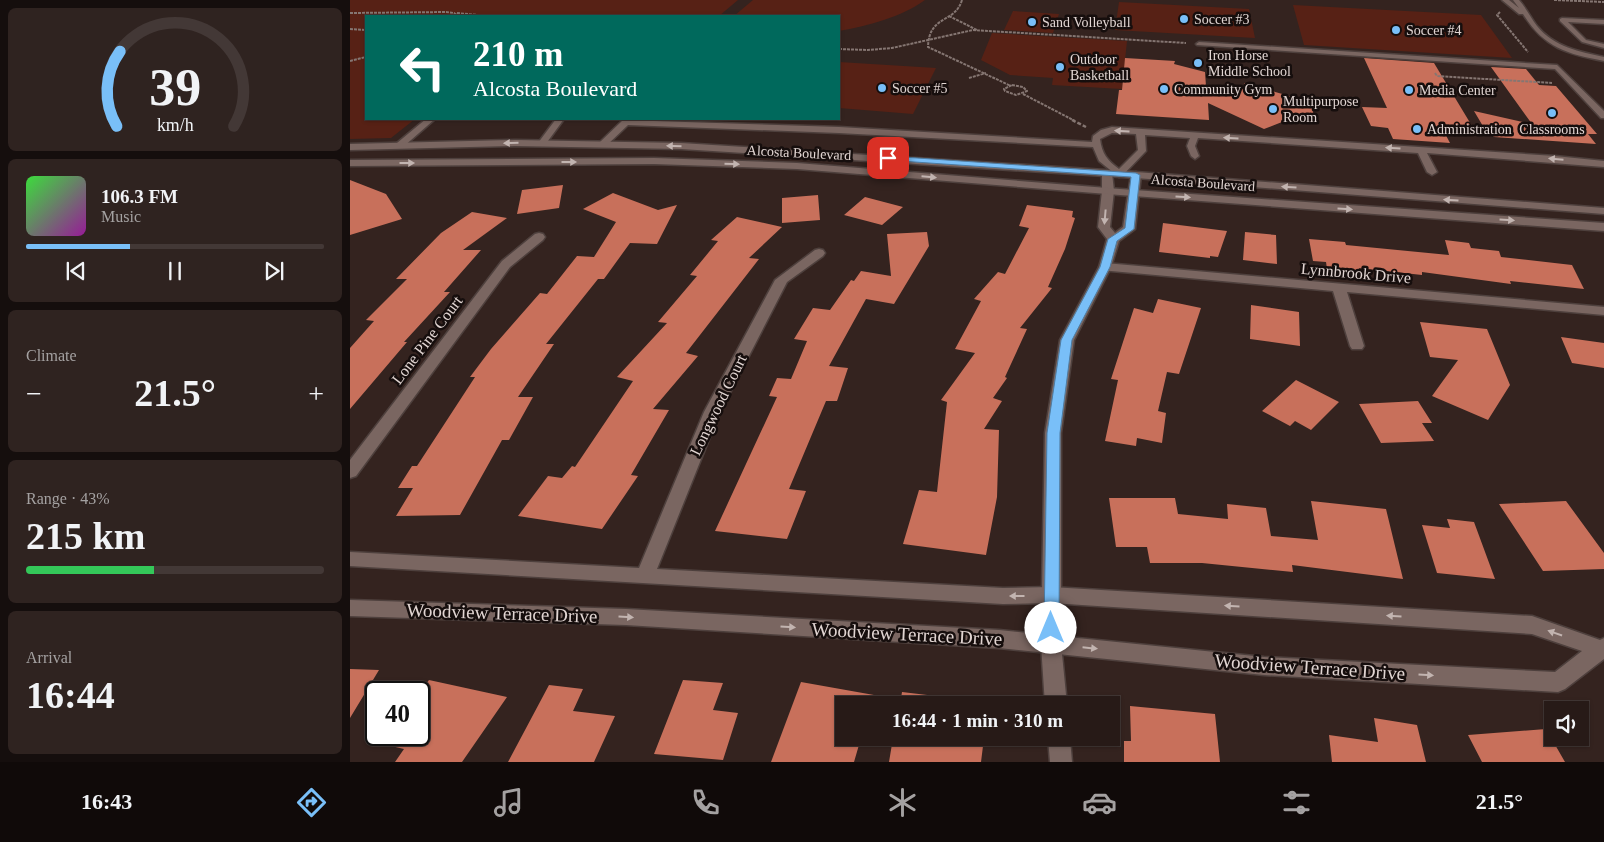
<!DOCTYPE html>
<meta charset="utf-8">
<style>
body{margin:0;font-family:"Times New Roman",serif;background:#2f2320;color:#f1f3f6;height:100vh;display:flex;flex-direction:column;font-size:19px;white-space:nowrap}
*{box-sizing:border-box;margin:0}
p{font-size:16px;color:#a4a1a1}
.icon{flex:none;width:28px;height:28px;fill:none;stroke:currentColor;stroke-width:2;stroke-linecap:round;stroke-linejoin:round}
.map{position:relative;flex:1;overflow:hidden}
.side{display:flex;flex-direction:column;gap:8px;padding:8px;background:#150e0d;width:350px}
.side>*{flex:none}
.top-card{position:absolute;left:15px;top:15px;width:475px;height:105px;border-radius:0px;box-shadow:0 1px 4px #0004,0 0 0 1px #433836;background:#00695c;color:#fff;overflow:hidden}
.tools{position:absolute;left:1194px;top:701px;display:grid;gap:10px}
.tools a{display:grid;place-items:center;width:45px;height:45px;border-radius:0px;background:#271a17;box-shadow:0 1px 4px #0004,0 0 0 1px #433836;font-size:25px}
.speed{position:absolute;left:15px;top:681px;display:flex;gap:10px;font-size:25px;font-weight:700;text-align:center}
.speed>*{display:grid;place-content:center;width:65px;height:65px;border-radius:50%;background:#271a17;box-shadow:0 1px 4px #0004,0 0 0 1px #433836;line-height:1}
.speed .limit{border:2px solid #111;border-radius:8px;background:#fff;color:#111}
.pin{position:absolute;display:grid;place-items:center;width:42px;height:42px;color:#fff;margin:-21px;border-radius:10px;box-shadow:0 2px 8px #0006}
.me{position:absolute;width:55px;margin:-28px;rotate:0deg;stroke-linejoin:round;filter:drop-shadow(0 0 4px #0008)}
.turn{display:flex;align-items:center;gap:18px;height:105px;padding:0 25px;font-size:22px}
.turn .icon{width:65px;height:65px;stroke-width:2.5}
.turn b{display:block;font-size:35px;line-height:42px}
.big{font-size:38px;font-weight:700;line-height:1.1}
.side .tile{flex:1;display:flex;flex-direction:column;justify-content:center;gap:8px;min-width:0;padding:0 18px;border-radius:8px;background:#2f2320}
.side .dial{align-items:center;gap:0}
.dial svg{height:130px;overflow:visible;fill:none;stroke:#433836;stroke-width:7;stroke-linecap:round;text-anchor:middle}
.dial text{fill:#f1f3f6;stroke:none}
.song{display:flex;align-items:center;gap:15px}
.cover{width:60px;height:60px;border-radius:8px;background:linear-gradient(135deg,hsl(120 70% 55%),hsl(300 70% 35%))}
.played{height:5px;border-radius:2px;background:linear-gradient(90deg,#79bff8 35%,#433836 35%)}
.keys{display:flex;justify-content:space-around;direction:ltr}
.heat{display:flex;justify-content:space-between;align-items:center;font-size:28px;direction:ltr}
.charge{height:8px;border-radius:4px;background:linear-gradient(90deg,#34c759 43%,#433836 0)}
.trip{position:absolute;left:485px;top:696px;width:285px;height:50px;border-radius:0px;background:#271a17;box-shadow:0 1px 4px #0004,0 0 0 1px #433836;font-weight:700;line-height:50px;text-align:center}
.menu{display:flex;height:80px;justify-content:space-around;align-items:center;background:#100a09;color:#a4a1a1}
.menu .icon{width:35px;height:35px}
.menu .on{color:#79bff8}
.menu b{font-size:22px;color:#f1f3f6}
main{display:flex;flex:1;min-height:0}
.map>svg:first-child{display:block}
.green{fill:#572115}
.building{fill:#c8705b}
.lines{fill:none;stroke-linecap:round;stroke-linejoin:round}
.service-casing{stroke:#4e403d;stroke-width:3}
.minor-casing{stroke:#4e403d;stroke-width:3}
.tertiary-casing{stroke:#4e403d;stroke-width:3}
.secondary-casing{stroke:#4e403d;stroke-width:3}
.path-far1{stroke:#857672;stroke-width:2;stroke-dasharray:3 1;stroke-linecap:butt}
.path{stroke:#857672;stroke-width:2.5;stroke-dasharray:4 2;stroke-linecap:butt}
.service{fill:#7a6661;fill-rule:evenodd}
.minor{fill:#7a6661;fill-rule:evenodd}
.tertiary{fill:#7a6661;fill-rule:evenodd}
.secondary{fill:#7a6661;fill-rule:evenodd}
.oneway{fill:#c2b4b0}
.route{fill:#79bff8;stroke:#4f7ca1}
.poi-dot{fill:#79bff8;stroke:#160e0d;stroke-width:2}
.labels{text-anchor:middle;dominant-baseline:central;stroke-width:5;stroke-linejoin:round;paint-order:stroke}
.far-poi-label{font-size:14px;fill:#e1d5d2;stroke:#160e0d;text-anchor:start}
.far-street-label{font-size:14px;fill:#e1d5d2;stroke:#160e0d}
.street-label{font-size:16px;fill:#e1d5d2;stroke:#160e0d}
.near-street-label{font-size:19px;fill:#e1d5d2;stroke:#160e0d}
</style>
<main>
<section class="side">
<div class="tile dial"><svg viewBox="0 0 100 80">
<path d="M14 69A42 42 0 1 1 86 69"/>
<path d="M14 69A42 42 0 0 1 16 23" stroke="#79bff8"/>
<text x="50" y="56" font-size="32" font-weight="700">39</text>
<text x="50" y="72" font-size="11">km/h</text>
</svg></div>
<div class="tile">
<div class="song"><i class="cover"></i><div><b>106.3 FM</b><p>Music</p></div></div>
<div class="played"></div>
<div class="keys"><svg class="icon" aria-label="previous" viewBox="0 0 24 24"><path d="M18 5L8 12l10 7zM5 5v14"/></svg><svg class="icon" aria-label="pause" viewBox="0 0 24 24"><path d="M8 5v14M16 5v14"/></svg><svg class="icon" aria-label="next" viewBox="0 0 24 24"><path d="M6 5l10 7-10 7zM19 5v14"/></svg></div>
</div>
<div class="tile"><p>Climate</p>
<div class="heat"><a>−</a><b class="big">21.5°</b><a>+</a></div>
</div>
<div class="tile"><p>Range · 43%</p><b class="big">215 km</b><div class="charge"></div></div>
<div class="tile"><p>Arrival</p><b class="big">16:44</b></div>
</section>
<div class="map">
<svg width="1254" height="762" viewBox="0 0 1254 762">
<rect width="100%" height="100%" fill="#34231f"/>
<path class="green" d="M0,0H388L369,16H16V119H65L41,138L0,139Z
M403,0H575C552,17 517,26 489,31V16H384Z
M769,2L899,9L905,38L765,30Z
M943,5L1131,15L1162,58L954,45Z
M663,11L709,14L703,33L654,30Z
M642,33L777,41L772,89L702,85L703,78L660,75L631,60Z
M489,62L586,68L563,114L489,108Z"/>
<path class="building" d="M775,58L825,61L824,64L855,72L856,86L895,88L894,83L950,99L961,104L966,124L932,122L914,129L858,103L859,120L766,114L769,90H772Z
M1014,58L1084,63L1122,126L1090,124L1100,143L1043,139L1038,128L1021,126L1012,107L1037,108Z
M1141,67L1176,69L1189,85L1206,86L1247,134H1238L1246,144L1144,137L1141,134L1137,133L1124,111L1182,124Z
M0,180L36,194L52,219L0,235Z
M213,185L209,208L167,214L172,190Z
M263,193L308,210L327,205L307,244L280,243L254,279H248L196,344H204L168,397H183L159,440H152L110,515L46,516L63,488H48L62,466H67L125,377H120L141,349L190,293L197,294L227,256L244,257L266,222L233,209Z
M468,195L470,220L432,223V198Z
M515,197L553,207L532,225L494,215Z
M677,205L723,211L722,217L725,218L715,249L698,287L702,288L670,328L677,329L655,377L657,378L643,398L652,401L634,429L649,430L647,497L636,555L553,544L569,490L587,492L597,402L591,400L625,353L605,349L631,301L624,299L648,272L655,274L679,228L669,226Z
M122,212L157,218L113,250H131L94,292H100L54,342H57L0,409V348L24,321L16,320L57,279H46L91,233Z
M387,217L432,227L399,258L409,259L336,353L348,356L303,409L319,410L281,475L288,476L252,529L168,516L198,476L212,478L222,466L225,467L283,381L267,377L317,323L308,322L347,276L340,275L368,241L361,240Z
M813,223L877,231L868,257L860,256V258L809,252Z
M577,232L579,246L544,304L516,299L479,366L498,368L487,401H476L439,489L456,491L437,539L365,531L427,397L419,396L427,378L441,379L457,341L444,339L463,308L480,310L501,280L504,281L511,271L541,276L537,234Z
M895,232L926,235L927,264L893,260Z
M959,239L995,242L996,245L1099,255L1095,240L1119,243L1121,248L1149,251L1151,257L1222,265L1234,289L1160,281L1161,284L1072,272V275L1009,268L1010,272L977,269L976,262L963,261Z
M808,299L851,308L829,374L817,372L808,411L816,413L812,443L787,438L786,446L755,441L768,380L761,379L784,308L803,313Z
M901,305L949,312L950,346L900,339Z
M1070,322L1137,329L1160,385L1138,420L1082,396L1108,360L1080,357Z
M1211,337L1254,343V368L1222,363Z
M946,380L989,402L961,430L945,421L940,426L912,411Z
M1068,401L1082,423H1072L1084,441L1031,443L1009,404Z
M759,498H825L828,514L878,519L877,504L916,508L921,536L968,540L961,501L1036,509L1053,579L942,565L943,572L852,563H800L797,547H766Z
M1216,501L1254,553V569L1193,571L1149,504Z
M1097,519L1124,522L1145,579L1087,573L1072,525L1100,528Z
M0,669L29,670L0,718Z
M79,680L157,697L112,762H45L54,749L24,742L25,735H69V693Z
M333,680L373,683L363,710L388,713L373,760L304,754Z
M451,682L524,695L521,705H494V738H511L504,762H421Z
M199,685L233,689L223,711L265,716L244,762H158Z
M552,692L594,697L593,705H550Z
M780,706L865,714L870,762H774V741H781Z
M1024,718L1067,725L1076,762H982L979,735L1028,742Z
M1196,729L1215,762H1132L1118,735Z
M543,738H634L631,762H539Z"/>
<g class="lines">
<g class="service-casing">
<path id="service" d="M1152,0H1159L1169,8L1163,0H1169C1176,8 1181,18 1187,26C1204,47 1230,52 1254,57V61C1217,54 1194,48 1173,14H1169Z
M1212,18L1254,20V24L1218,22L1236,40L1254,44V48L1232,42L1210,21V19Z
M849,42L1207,65L1254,111V118H1251L1205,69L847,45L846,44Z
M76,119H85L53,147H47V143Z
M206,119H214L195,145H189L188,143Z
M273,120L489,127L742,142L743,136L751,130L762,127L1205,156L1254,161V167L1077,153L1087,172L1082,175L1077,172L1068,153L848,138L845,146L849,156L845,159L841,156L837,146L840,138L795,135L796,151L772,176L769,177L749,161L743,147L489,133L278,125L256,146H250V142ZM762,133L786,134L788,150L769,169C757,160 752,154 750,139Z"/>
</g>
<g class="minor-casing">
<path id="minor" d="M189,233L193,234L195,237L193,240L160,267L6,476L0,478V460L152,261L185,234Z
M469,249L473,250L475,253L473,256L437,282L370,412L307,569L653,588L701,587L1182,616L1250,640L1254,638V659L1215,689L1208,692L914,675L649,648L276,625L0,616V600L276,609L649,630L914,657L1205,672L1232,651L1182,634L701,603L653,604L0,566V552L289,568L354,412L425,280L465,250Z
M755,263L1254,307V315L997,292L1014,346L1012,349H1002L1000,346L983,291L750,270L749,267Z"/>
</g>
<g class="tertiary-casing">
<path id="tertiary" d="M757,170L762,173L764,191L760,227L765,233L773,227L781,175L786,172L791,175L785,229L769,241L761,267L724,340L711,433V644L717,705H695L691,644L695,433L710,340L749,267L757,239L748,227L752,191V173Z
M698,738H720L722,762H700Z"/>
</g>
<g class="secondary-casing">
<path id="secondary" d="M165,140L331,143L786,172L1254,208V214L786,178L331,149L165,146L0,150V144Z
M304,158L447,163L770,189L1254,223V231L770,195L447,169L304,164L0,166V160Z"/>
</g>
<path class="path-far1" d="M612,0C605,24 579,14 578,47L661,86
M1204,0L1254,2
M1150,12L1147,15L1178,52
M0,13L96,12L104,13L108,16
M107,13L138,16
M599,16L627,30
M0,29L16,30
M489,49L518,50L542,48L623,30L836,43
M0,61L16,57
M1085,73L1087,76L1202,83
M619,78L636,73
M662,85L673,87L677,91L666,95L655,91L654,89Z
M673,94L725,121"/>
<path class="path" d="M722,120L736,127"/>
<use href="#service" class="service"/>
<use href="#minor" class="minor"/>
<use href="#tertiary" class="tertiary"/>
<use href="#secondary" class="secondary"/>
</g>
<defs><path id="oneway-solid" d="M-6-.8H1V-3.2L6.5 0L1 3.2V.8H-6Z" transform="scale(1.25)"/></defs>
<g class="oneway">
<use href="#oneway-solid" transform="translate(772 131) rotate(-176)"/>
<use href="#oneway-solid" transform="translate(881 138) rotate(-177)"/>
<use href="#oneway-solid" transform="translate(161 143) rotate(179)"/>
<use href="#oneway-solid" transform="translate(324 146) rotate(-179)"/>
<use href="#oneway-solid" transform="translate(1043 148) rotate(-176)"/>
<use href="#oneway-solid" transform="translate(1206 159) rotate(-175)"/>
<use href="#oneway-solid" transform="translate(219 162)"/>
<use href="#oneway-solid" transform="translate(57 163)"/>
<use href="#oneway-solid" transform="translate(382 164) rotate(2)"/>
<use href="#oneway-solid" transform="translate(579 177) rotate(5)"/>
<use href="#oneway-solid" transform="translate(939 187) rotate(-176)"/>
<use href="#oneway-solid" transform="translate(833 197) rotate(4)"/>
<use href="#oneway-solid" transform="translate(1101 200) rotate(-176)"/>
<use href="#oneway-solid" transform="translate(995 209) rotate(4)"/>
<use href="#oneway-solid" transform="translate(755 217) rotate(95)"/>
<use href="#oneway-solid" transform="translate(1157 220) rotate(4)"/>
<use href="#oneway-solid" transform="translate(667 596) rotate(180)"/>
<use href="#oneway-solid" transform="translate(882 606) rotate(-177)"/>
<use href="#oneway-solid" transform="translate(1044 616) rotate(-177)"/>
<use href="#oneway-solid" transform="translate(276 617) rotate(3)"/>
<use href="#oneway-solid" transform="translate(438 627) rotate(3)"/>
<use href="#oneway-solid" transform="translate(1205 633) rotate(-161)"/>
<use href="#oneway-solid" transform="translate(740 648) rotate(6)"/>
<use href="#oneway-solid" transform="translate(1076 675) rotate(3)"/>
</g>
<path class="route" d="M538,156L786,173L790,175L784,229L767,241L760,267L722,340L710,433L709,628L707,632L701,634L696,632L694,628L697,433L711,340L750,267L758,239L775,228L781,177L536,160L534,158Z"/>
<g class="poi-dot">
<circle cx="834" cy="19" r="5"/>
<circle cx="682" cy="22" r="5"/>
<circle cx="1046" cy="30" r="5"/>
<circle cx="848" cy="63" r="5"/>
<circle cx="710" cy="67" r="5"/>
<circle cx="532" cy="88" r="5"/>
<circle cx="814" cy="89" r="5"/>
<circle cx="1059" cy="90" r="5"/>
<circle cx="923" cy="109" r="5"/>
<circle cx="1202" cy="113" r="5"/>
<circle cx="1067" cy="129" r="5"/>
</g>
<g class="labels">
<g class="far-poi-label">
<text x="844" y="19">Soccer #3</text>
<text x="692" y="22">Sand Volleyball</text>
<text x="1056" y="30">Soccer #4</text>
<text x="858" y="55">Iron Horse<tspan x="858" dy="16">Middle School</tspan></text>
<text x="720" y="59">Outdoor<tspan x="720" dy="16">Basketball</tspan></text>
<text x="542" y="88">Soccer #5</text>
<text x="824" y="89">Community Gym</text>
<text x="1069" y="90">Media Center</text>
<text x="933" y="101">Multipurpose<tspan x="933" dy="16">Room</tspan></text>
<text x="1077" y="129">Administration</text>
<text x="1202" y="129" text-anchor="middle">Classrooms</text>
</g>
<g class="far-street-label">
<text transform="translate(449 153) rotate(3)">Alcosta Boulevard</text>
<text transform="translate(853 183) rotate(4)">Alcosta Boulevard</text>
</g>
<g class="street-label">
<text transform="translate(1006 273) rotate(5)">Lynnbrook Drive</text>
<text transform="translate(77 340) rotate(-53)">Lone Pine Court</text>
<text transform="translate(368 405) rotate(-64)">Longwood Court</text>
</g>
<g class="near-street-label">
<text transform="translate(152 613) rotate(2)">Woodview Terrace Drive</text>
<text transform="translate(557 634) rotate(3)">Woodview Terrace Drive</text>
<text transform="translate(960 667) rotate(4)">Woodview Terrace Drive</text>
</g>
</g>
</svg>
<div class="tools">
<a><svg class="icon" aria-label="sound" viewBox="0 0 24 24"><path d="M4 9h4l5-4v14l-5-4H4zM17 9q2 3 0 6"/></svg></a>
</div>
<div class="speed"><div class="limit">40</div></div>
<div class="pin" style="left:538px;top:158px;background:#d93025"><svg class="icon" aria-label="arrive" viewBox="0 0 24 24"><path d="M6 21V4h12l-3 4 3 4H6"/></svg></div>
<svg class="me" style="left:701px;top:628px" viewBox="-20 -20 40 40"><circle r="19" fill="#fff"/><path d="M0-13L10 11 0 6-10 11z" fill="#79bff8"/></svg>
<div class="trip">16:44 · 1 min · 310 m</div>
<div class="top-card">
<div class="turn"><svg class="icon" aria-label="left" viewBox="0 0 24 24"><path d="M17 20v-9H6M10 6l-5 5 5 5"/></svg><div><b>210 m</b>Alcosta Boulevard</div></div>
</div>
</div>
</main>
<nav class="menu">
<b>16:43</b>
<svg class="icon on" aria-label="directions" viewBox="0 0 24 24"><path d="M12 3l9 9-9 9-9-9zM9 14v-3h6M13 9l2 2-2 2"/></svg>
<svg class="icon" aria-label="music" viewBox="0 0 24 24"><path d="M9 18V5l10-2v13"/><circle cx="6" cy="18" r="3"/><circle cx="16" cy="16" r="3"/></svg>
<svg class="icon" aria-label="phone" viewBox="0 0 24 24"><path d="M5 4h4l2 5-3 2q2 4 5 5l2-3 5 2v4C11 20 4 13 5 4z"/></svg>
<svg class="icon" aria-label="climate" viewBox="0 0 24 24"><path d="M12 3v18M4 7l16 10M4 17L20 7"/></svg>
<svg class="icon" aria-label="car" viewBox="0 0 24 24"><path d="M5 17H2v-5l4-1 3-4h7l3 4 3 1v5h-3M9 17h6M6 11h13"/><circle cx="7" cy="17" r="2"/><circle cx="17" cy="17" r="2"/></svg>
<svg class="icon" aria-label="filters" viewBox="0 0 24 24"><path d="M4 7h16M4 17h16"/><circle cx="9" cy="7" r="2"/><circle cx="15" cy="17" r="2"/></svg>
<b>21.5°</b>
</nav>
